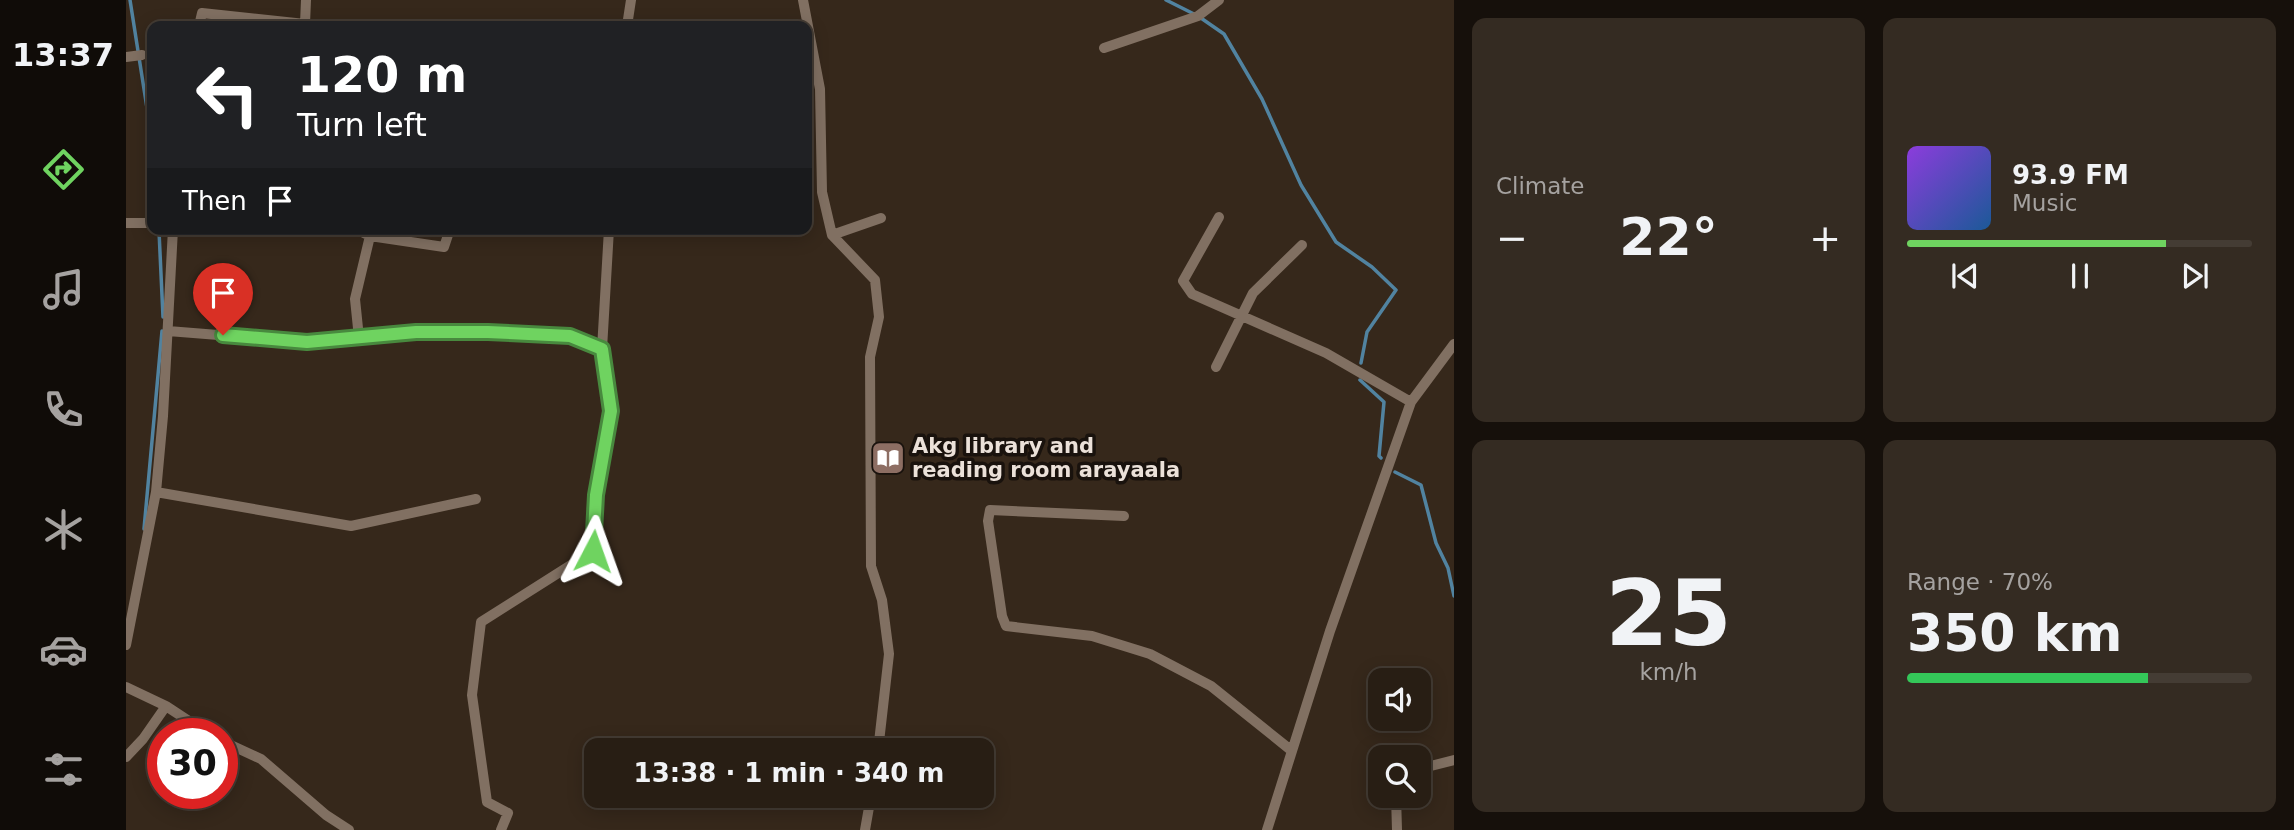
<!DOCTYPE html>
<meta charset="utf-8">
<style>
body{margin:0;font-family:"DejaVu Sans",sans-serif;background:#342b22;color:#f1f3f6;height:100vh;display:flex;flex-direction:column;font-size:26px;white-space:nowrap}
*{box-sizing:border-box;margin:0}
p{font-size:23px;color:#a5a2a0}
.icon{flex:none;width:38px;height:38px;fill:none;stroke:currentColor;stroke-width:2;stroke-linecap:round;stroke-linejoin:round}
.map{position:relative;flex:1;overflow:hidden}
.drawer{display:flex;flex-direction:column;gap:18px;padding:18px;background:#16100b;width:840px}
.drawer>*{flex:none}
.top-card{position:absolute;left:21px;top:21px;width:665px;height:214px;border-radius:14px;box-shadow:0 4px 18px #0003,0 0 0 2px #443c34;background:#202124;color:#fff;overflow:hidden}
.controls{position:absolute;left:1242px;top:668px;display:grid;gap:14px}
.controls a{display:grid;place-items:center;width:63px;height:63px;border-radius:14px;background:#281e14;box-shadow:0 4px 18px #0003,0 0 0 2px #443c34;font-size:35px}
.speed{position:absolute;left:21px;top:718px;display:flex;gap:14px;font-size:35px;font-weight:700;text-align:center}
.speed>*{display:grid;place-content:center;width:91px;height:91px;border-radius:50%;background:#281e14;box-shadow:0 4px 18px #0003,0 0 0 2px #443c34;line-height:1}
.speed .limit{border:10px solid #d22;background:#fff;color:#111}
.pin{position:absolute;display:grid;place-items:center;width:60px;height:60px;color:#fff;margin:-72px -30px;border-radius:50% 50% 50% 0;rotate:-45deg;box-shadow:0 0 7px #0007}
.pin .icon{rotate:45deg}
.me{position:absolute;width:77px;margin:-38px;rotate:4deg;stroke-linejoin:round;filter:drop-shadow(0 0 5px #0008)}
.turn{display:flex;align-items:center;gap:24px;height:147px;padding:0 35px;font-size:32px}
.turn .icon{width:91px;height:91px;stroke-width:2.5}
.turn b{display:block;font-size:49px;line-height:60px}
.then{display:flex;align-items:center;height:66px;padding:0 35px;background:#0003;gap:14px;font-size:26px}
.big{font-size:52px;font-weight:800;line-height:1.1}
.drawer .tile{flex:1;display:flex;flex-direction:column;justify-content:center;gap:10px;min-width:0;padding:0 24px;border-radius:14px;background:#342b22}
.drawer .dial{align-items:center;gap:0}
.dial b{font-size:91px;line-height:1}
.song{display:flex;align-items:center;gap:21px}
.cover{width:84px;height:84px;border-radius:10px;background:linear-gradient(135deg,hsl(270 70% 55%),hsl(210 70% 35%))}
.played{height:7px;border-radius:4px;background:linear-gradient(90deg,#6fd360 75%,#443c34 75%)}
.keys{display:flex;justify-content:space-around;direction:ltr}
.heat{display:flex;justify-content:space-between;align-items:center;font-size:38px;direction:ltr}
.charge{height:10px;border-radius:5px;background:linear-gradient(90deg,#34c759 70%,#443c34 0)}
.drawer .tiles{flex:1;display:grid;gap:18px;grid-template-columns:repeat(2,1fr)}
.trip{position:absolute;left:458px;top:738px;width:410px;height:70px;border-radius:14px;background:#281e14;box-shadow:0 4px 18px #0003,0 0 0 2px #443c34;font-weight:800;line-height:70px;text-align:center}
main{display:flex;flex:1;min-height:0}
.tab-bar{display:flex;flex-direction:column;width:126px;justify-content:space-around;align-items:center;background:#100c08;color:#a5a2a0}
.tab-bar .icon{width:49px;height:49px}
.tab-bar .selected{color:#6fd360}
.tab-bar b{font-size:32px;color:#f1f3f6}
.map>svg:first-child{display:block}
.lines{fill:none;stroke-linecap:round;stroke-linejoin:round}
.stream{stroke:#5183a0;stroke-width:3.5}
.minor{stroke:#817062;stroke-width:10}
.route-casing{stroke:#48893e;stroke-width:18}
.route{stroke:#6fd360;stroke-width:12}
.labels{text-anchor:middle;dominant-baseline:central;stroke-width:7;stroke-linejoin:round;paint-order:stroke}
.poi-label{font-size:21px;font-weight:bold;fill:#ebe1d9;stroke:#19120d;text-anchor:start}
</style>
<main>
<nav class="tab-bar">
<b>13:37</b>
<svg class="icon selected" aria-label="directions" viewBox="0 0 24 24"><path d="M12 3l9 9-9 9-9-9zM9 14v-3h6M13 9l2 2-2 2"/></svg>
<svg class="icon" aria-label="music" viewBox="0 0 24 24"><path d="M9 18V5l10-2v13"/><circle cx="6" cy="18" r="3"/><circle cx="16" cy="16" r="3"/></svg>
<svg class="icon" aria-label="phone" viewBox="0 0 24 24"><path d="M5 4h4l2 5-3 2q2 4 5 5l2-3 5 2v4C11 20 4 13 5 4z"/></svg>
<svg class="icon" aria-label="climate" viewBox="0 0 24 24"><path d="M12 3v18M4 7l16 10M4 17L20 7"/></svg>
<svg class="icon" aria-label="car" viewBox="0 0 24 24"><path d="M5 17H2v-5l4-1 3-4h7l3 4 3 1v5h-3M9 17h6M6 11h13"/><circle cx="7" cy="17" r="2"/><circle cx="17" cy="17" r="2"/></svg>
<svg class="icon" aria-label="filters" viewBox="0 0 24 24"><path d="M4 7h16M4 17h16"/><circle cx="9" cy="7" r="2"/><circle cx="15" cy="17" r="2"/></svg>
</nav>
<div class="map">
<svg width="1328" height="830" viewBox="0 0 1328 830">
<rect width="100%" height="100%" fill="#36281b"/>
<g class="lines">
<path class="stream" d="M4,0L26,140
M1040,0L1072,16L1098,34L1136,99L1175,185L1210,242L1246,267L1270,290L1241,332L1235,363
M33,231L37,317
M1234,380L1258,402L1253,456L1255,458
M1269,472L1295,485L1310,543L1322,568L1328,596
M18,529L36,331"/>
<path class="minor" d="M677,0L694,89L696,192L706,235L749,280L753,317L744,357L745,566L756,600L763,654L752,751
M73,26L76,13L179,24L180,0
M501,26L505,0
M978,48L1072,16L1093,0
M0,57L16,55
M1093,217L1057,281L1066,294L1200,353L1285,402
M0,223H26
M230,229L244,236L229,299L233,338L290,332L444,336L476,349L485,411L470,495L467,551L355,622L346,695L361,802L382,813L375,830
M706,235L755,218
M244,236L318,247L324,229
M42,331L181,342L233,338
M476,349L483,229
M1090,367L1127,293L1176,245
M30,492L225,526L350,499
M998,516L864,510L862,521L876,616L880,626L966,636L1024,654L1085,686L1166,751
M0,645L30,492L37,416L47,229
M0,687L40,706L81,733
M96,741L135,759L200,815L223,830
M0,757L17,739L40,706
M1293,769L1328,760
M1270,796L1271,830
M739,830L745,796
M1141,830L1204,631L1285,402L1328,344"/>
</g>
<g class="lines">
<g class="route-casing">
<path id="route" d="M97,335L181,342L290,332H362L444,336L476,349L485,411L470,495L467,551"/>
</g>
<use href="#route" class="route"/>
</g>
<defs>
<g id="library-square" transform="scale(1.75)"><rect x="-9" y="-9" width="18" height="18" rx="4" fill="#8d6e63" stroke="#19120d"/><path d="M-6-4Q-3-5.5-.7-3.5V5Q-3 3-6 4ZM6-4Q3-5.5 .7-3.5V5Q3 3 6 4Z" fill="#fff"/></g>
</defs>
<g fill-rule="evenodd">
<use href="#library-square" x="762" y="458"/>
</g>
<g class="labels">
<g class="poi-label">
<text x="786" y="446">Akg library and<tspan x="786" dy="24">reading room arayaala</tspan></text>
</g>
</g>
</svg>
<div class="controls">
<a><svg class="icon" aria-label="sound" viewBox="0 0 24 24"><path d="M4 9h4l5-4v14l-5-4H4zM17 9q2 3 0 6"/></svg></a>
<a><svg class="icon" aria-label="search" viewBox="0 0 24 24"><circle cx="10" cy="10" r="6"/><path d="M15 15l6 6"/></svg></a>
</div>
<div class="speed"><div class="limit">30</div></div>
<div class="pin" style="left:97px;top:335px;background:#d93025"><svg class="icon" aria-label="arrive" viewBox="0 0 24 24"><path d="M6 21V4h12l-3 4 3 4H6"/></svg></div>
<svg class="me" style="left:467px;top:551px" viewBox="-20 -20 40 40"><path d="M0-17L14 15 0 8-14 15z" fill="#6fd360" stroke="#fff" stroke-width="4"/></svg>
<div class="trip">13:38 · 1 min · 340 m</div>
<div class="top-card">
<div class="turn"><svg class="icon" aria-label="left" viewBox="0 0 24 24"><path d="M17 20v-9H6M10 6l-5 5 5 5"/></svg><div><b>120 m</b>Turn left</div></div>
<div class="then">Then<svg class="icon" aria-label="arrive" viewBox="0 0 24 24"><path d="M6 21V4h12l-3 4 3 4H6"/></svg></div>
</div>
</div>
<section class="drawer">
<div class="tiles">
<div class="tile"><p>Climate</p>
<div class="heat"><a>−</a><b class="big">22°</b><a>+</a></div>
</div>
<div class="tile">
<div class="song"><i class="cover"></i><div><b>93.9 FM</b><p>Music</p></div></div>
<div class="played"></div>
<div class="keys"><svg class="icon" aria-label="previous" viewBox="0 0 24 24"><path d="M18 5L8 12l10 7zM5 5v14"/></svg><svg class="icon" aria-label="pause" viewBox="0 0 24 24"><path d="M8 5v14M16 5v14"/></svg><svg class="icon" aria-label="next" viewBox="0 0 24 24"><path d="M6 5l10 7-10 7zM19 5v14"/></svg></div>
</div>
<div class="tile dial"><b>25</b><p>km/h</p></div>
<div class="tile"><p>Range · 70%</p><b class="big">350 km</b><div class="charge"></div></div>
</div>
</section>
</main>
